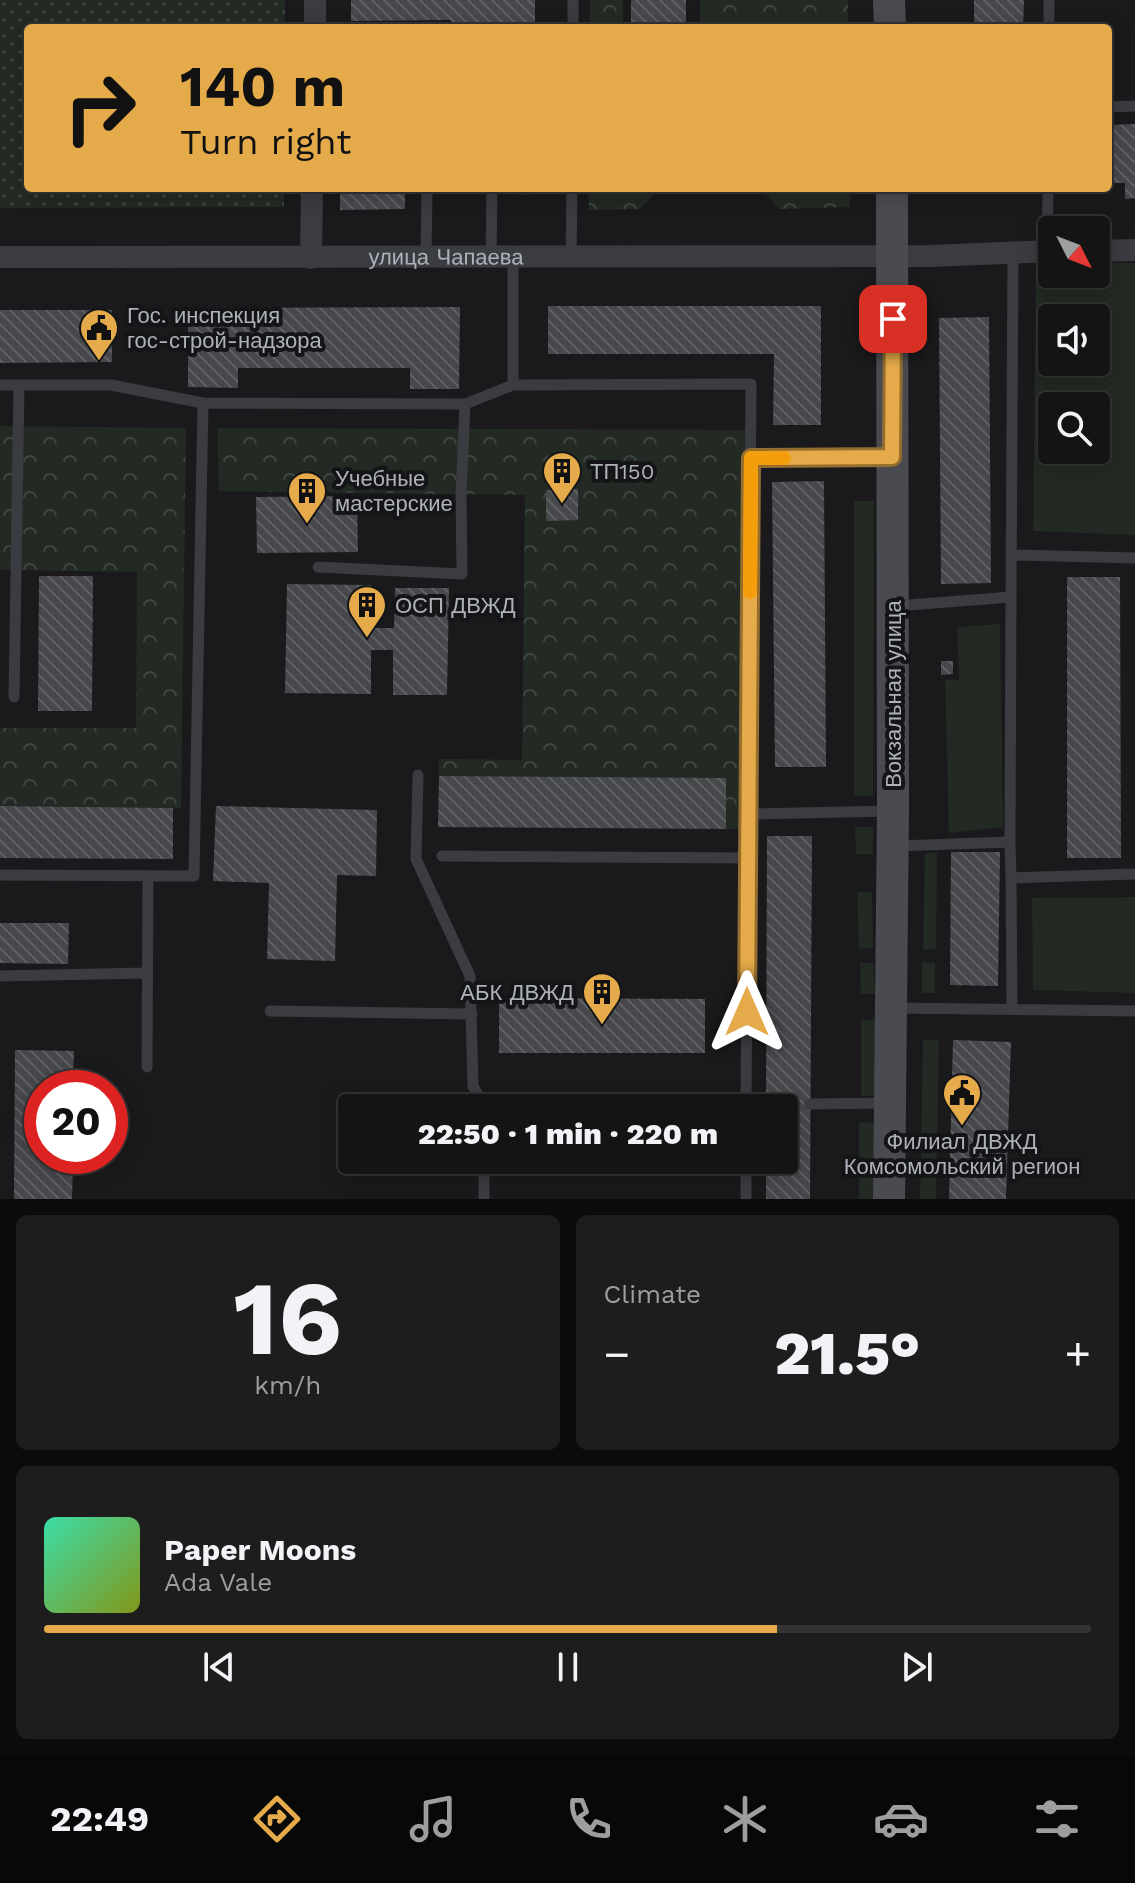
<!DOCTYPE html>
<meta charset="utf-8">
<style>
body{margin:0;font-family:"Work Sans",sans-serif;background:#1d1d1e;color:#f1f3f6;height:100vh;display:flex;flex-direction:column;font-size:30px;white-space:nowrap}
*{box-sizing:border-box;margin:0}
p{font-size:26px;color:#9d9ea0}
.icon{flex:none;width:44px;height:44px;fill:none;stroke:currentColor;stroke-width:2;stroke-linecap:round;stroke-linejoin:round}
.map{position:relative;height:1199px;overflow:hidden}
.drawer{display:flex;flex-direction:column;gap:16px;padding:16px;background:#0b0b0c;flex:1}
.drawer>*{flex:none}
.hud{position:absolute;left:24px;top:24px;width:1088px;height:168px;border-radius:8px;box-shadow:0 4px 20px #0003,0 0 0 2px #333334;background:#e5aa49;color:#111;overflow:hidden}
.needle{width:52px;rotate:132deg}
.fabs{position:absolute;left:1038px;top:216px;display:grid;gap:16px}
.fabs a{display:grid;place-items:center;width:72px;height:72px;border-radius:8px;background:#141415;box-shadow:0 4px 20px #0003,0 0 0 2px #333334;font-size:40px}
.speed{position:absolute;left:24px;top:1070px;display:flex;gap:16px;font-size:40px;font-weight:700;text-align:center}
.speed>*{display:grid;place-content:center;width:104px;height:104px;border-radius:50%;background:#141415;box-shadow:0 4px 20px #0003,0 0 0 2px #333334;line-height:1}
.speed .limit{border:12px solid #d22;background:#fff;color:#111}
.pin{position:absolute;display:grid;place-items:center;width:68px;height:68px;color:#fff;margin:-34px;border-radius:16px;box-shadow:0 4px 12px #0006}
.me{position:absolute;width:88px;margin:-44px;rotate:0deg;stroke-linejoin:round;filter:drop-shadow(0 0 6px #0008)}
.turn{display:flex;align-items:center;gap:28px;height:168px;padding:0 24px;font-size:36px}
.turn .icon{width:104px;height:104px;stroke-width:2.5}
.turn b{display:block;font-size:56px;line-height:68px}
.big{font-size:60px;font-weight:800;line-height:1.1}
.drawer .tile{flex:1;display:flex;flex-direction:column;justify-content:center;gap:12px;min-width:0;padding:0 28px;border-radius:12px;background:#1d1d1e}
.drawer .dial{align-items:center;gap:0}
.dial b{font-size:104px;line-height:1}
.song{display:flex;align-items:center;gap:24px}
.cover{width:96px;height:96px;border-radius:12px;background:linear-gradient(135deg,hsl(160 70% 55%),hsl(70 70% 35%))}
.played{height:8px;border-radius:4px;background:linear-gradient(90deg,#e5aa49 70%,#333334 70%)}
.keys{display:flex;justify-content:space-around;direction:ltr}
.heat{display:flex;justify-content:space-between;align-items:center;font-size:44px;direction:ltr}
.drawer .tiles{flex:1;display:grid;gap:16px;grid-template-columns:1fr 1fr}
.tile:last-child{grid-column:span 2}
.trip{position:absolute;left:338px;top:1094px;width:460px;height:80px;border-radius:8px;background:#141415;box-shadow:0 4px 20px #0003,0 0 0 2px #333334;font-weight:800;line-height:80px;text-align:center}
.menu{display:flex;height:128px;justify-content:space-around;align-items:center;background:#080808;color:#9d9ea0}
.menu .icon{width:56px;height:56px}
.menu .active{color:#e5aa49}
.menu b{font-size:36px;color:#f1f3f6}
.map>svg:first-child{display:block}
.grass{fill:#222a23;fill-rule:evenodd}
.forest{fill:url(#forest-crowns)}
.park{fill:url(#park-dots)}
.building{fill:url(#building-back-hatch)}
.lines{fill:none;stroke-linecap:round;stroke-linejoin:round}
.lane{stroke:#3b3c41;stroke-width:11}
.street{stroke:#3b3c41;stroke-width:22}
.secondary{stroke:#494b50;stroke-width:32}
.route-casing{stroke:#956e2f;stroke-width:20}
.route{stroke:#e5aa49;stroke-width:14}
.slow{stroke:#f59e0b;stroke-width:14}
.labels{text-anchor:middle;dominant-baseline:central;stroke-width:8;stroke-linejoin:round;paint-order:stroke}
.street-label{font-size:22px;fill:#adb2ba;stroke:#151517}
.poi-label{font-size:22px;fill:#adb2ba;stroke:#151517;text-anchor:start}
</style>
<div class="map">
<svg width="1135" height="1199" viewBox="0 0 1135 1199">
<defs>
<pattern id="forest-crowns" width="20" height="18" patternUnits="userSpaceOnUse" patternTransform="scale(2)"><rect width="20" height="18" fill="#222a23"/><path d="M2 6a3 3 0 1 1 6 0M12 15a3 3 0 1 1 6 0" fill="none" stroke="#3f4641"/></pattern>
<pattern id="park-dots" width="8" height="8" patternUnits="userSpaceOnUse" patternTransform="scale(2)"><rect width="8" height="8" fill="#222a23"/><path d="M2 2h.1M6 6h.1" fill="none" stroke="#3f4641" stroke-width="1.8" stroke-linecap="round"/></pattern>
<pattern id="building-back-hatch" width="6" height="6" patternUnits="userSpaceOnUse" patternTransform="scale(2)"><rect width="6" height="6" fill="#47484c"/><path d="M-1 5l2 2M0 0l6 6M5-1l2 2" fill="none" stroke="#5f6064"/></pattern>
</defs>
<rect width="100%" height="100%" fill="#1a1a1c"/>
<path class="grass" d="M1036,262L1052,263V274H1096V263H1135V535L1033,531ZM1052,318H1096V362H1052ZM1052,406H1096V450H1052Z
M854,501H874L873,796H854Z
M1000,624L1003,827L949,833L945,680H959L957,627Z
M855,827H873V854H856Z
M925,853H937L936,949L923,950Z
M857,892H872L873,948L859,949Z
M1135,897V993L1033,990L1032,898Z
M922,962L935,963V993H922Z
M860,963H873L875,994H861Z
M861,1020H879L878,1096H861Z
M923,1040H939L936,1199H920Z
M859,1122L878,1123V1199H859Z"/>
<path class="forest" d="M590,0H623V28H590Z
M700,0H848V28H700Z
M588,188H752L658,190L640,209L589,210Z
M759,188H850V207L780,209Z
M0,426L186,428L181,808L0,806V728H136L137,572L0,570Z
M217,428L748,430L744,829H726V778L439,776V759L522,760L525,495L219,491Z"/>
<path class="park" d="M0,0H285V28H28V188H284V207L0,208Z"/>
<path class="building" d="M351,0H535V28H451V20L351,21Z
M631,0H686V28H631Z
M974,0H1024L1023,28H974Z
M1135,124V198L1125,199V183H1108V125Z
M340,188H405V209L340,210Z
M548,306H821V425H773L774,354H548Z
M460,307L459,389H410V368H238V388L188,387V308Z
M0,310H112V362L0,363Z
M989,317L991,583L941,584L939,318Z
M824,481L826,767H775L772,482Z
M578,489V520L546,521V490Z
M357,496L358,552L257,553L256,497Z
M39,576H93L92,711H38Z
M1067,577H1120L1121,858H1067Z
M287,584L371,585L370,628H394L395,588H449L447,695H393V650H371V694L285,693Z
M941,661H953V674L941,675Z
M439,776L726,778V829L438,827Z
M0,806L173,808V859L0,858Z
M216,806L377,810L376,876L337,875L335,961L267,959L269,883L213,881Z
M767,836H812L810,1199H766V1160H784V1108H766Z
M951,852H1000L998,986L950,985Z
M0,923H69L68,964L0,963Z
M499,998L705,999V1053H499Z
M953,1040L1011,1042L1006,1199H949Z
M15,1050L74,1051L73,1088H42V1156H73L72,1199H14Z"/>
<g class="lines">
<path class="lane" d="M573,28V0
M1049,28V0
M1108,107L1135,106
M1047,251L1048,188
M426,257L427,188
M491,257L492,188L529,189
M513,258V385
M571,258L572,188
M0,385H111L203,403L465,404L513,385L751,384L746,1108
M751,458L892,457
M1011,555L1135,558
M318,567L462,574L461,494L465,404
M896,606L1011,597L1013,253
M14,697L19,385
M418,775L416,859L470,976L473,1086L485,1108
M748,814L892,811
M1010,842L1011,597
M897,846L1010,842L1011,878
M442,856L748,858
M0,875L194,876L203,403
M0,976L147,973
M892,1008L1135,1011
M1012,1008L1011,878L1135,874
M270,1011L472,1014
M147,1067L148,876
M810,1104L886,1103
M561,1108L766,1105
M484,1199V1160
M746,1199V1160"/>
<g class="street">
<path d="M315,28V0"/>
<path d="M1096,251L1135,250"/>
<path id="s1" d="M0,257L929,256L1052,251"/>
<path d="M311,258L312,188"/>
</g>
<path class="secondary" d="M889,0L890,28
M889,1199L893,811L892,188"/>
</g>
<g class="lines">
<g class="route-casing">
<path id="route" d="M747,1012L751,458L892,457L893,319"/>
</g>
<use href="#route" class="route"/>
<path class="slow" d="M750,592L751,458H784"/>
</g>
<defs>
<g id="civic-pin" transform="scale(2)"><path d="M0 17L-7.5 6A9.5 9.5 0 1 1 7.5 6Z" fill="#e5aa49" stroke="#151517"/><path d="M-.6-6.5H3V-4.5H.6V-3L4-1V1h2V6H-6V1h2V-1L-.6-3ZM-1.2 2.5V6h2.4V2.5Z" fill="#111"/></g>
<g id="building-pin" transform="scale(2)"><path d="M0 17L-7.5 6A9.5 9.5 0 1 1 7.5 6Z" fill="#e5aa49" stroke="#151517"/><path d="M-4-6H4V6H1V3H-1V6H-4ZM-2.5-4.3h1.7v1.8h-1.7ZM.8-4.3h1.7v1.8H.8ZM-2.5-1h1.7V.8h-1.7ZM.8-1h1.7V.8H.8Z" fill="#111"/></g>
</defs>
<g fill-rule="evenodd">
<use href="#civic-pin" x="99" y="328"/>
<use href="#building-pin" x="562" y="471"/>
<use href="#building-pin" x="307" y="491"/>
<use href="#building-pin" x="367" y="605"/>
<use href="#building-pin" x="602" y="992"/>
<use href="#civic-pin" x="962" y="1093"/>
</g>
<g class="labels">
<g class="street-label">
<text stroke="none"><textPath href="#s1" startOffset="446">улица Чапаева</textPath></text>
<text transform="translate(893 694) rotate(-90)">Вокзальная улица</text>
</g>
<g class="poi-label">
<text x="127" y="315">Гос. инспекция<tspan x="127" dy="25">гос-строй-надзора</tspan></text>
<text x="590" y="471">ТП150</text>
<text x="335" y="478">Учебные<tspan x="335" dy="25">мастерские</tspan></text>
<text x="395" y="605">ОСП ДВЖД</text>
<text x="574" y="992" text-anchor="end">АБК ДВЖД</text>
<text x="962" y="1141" text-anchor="middle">Филиал ДВЖД<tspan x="962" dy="25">Комсомольский регион</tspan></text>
</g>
</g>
</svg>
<div class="fabs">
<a><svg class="needle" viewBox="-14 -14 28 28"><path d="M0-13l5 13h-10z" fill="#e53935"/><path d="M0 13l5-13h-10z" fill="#9d9ea0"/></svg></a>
<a><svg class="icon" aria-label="sound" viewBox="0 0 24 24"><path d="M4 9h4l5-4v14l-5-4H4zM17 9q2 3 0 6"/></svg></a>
<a><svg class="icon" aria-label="search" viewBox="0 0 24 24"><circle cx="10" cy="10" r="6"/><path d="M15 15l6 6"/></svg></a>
</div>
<div class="speed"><div class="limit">20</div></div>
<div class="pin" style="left:893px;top:319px;background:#d93025"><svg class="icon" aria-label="arrive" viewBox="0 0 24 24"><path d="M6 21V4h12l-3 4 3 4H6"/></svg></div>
<svg class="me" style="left:747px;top:1012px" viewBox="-20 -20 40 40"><path d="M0-17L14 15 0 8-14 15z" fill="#e5aa49" stroke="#fff" stroke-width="4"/></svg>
<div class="trip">22:50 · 1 min · 220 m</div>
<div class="hud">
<div class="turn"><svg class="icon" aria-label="right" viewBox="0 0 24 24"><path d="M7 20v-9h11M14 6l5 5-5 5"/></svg><div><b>140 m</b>Turn right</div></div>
</div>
</div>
<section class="drawer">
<div class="tiles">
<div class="tile dial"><b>16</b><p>km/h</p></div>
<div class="tile"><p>Climate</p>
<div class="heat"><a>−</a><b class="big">21.5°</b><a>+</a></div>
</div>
<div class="tile">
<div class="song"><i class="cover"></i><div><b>Paper Moons</b><p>Ada Vale</p></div></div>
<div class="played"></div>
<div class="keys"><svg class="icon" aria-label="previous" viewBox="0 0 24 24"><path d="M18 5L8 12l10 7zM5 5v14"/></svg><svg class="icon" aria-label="pause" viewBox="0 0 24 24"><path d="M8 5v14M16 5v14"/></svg><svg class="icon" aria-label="next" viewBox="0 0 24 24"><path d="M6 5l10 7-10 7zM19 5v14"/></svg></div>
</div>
</div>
</section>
<nav class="menu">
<b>22:49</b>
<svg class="icon active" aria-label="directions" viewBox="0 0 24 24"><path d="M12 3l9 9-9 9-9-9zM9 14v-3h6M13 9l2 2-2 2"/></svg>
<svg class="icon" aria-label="music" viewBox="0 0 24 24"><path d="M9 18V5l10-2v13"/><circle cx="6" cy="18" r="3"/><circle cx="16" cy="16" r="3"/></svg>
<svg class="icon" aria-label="phone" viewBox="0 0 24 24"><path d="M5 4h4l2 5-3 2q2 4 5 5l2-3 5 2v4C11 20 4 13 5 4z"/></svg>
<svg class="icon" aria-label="climate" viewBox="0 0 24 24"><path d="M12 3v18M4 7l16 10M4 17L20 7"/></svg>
<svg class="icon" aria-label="car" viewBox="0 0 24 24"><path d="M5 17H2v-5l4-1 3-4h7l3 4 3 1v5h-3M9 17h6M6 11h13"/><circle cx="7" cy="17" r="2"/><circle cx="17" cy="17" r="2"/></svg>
<svg class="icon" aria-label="filters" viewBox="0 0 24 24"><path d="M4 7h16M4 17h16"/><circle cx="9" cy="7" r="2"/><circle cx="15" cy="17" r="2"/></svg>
</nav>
